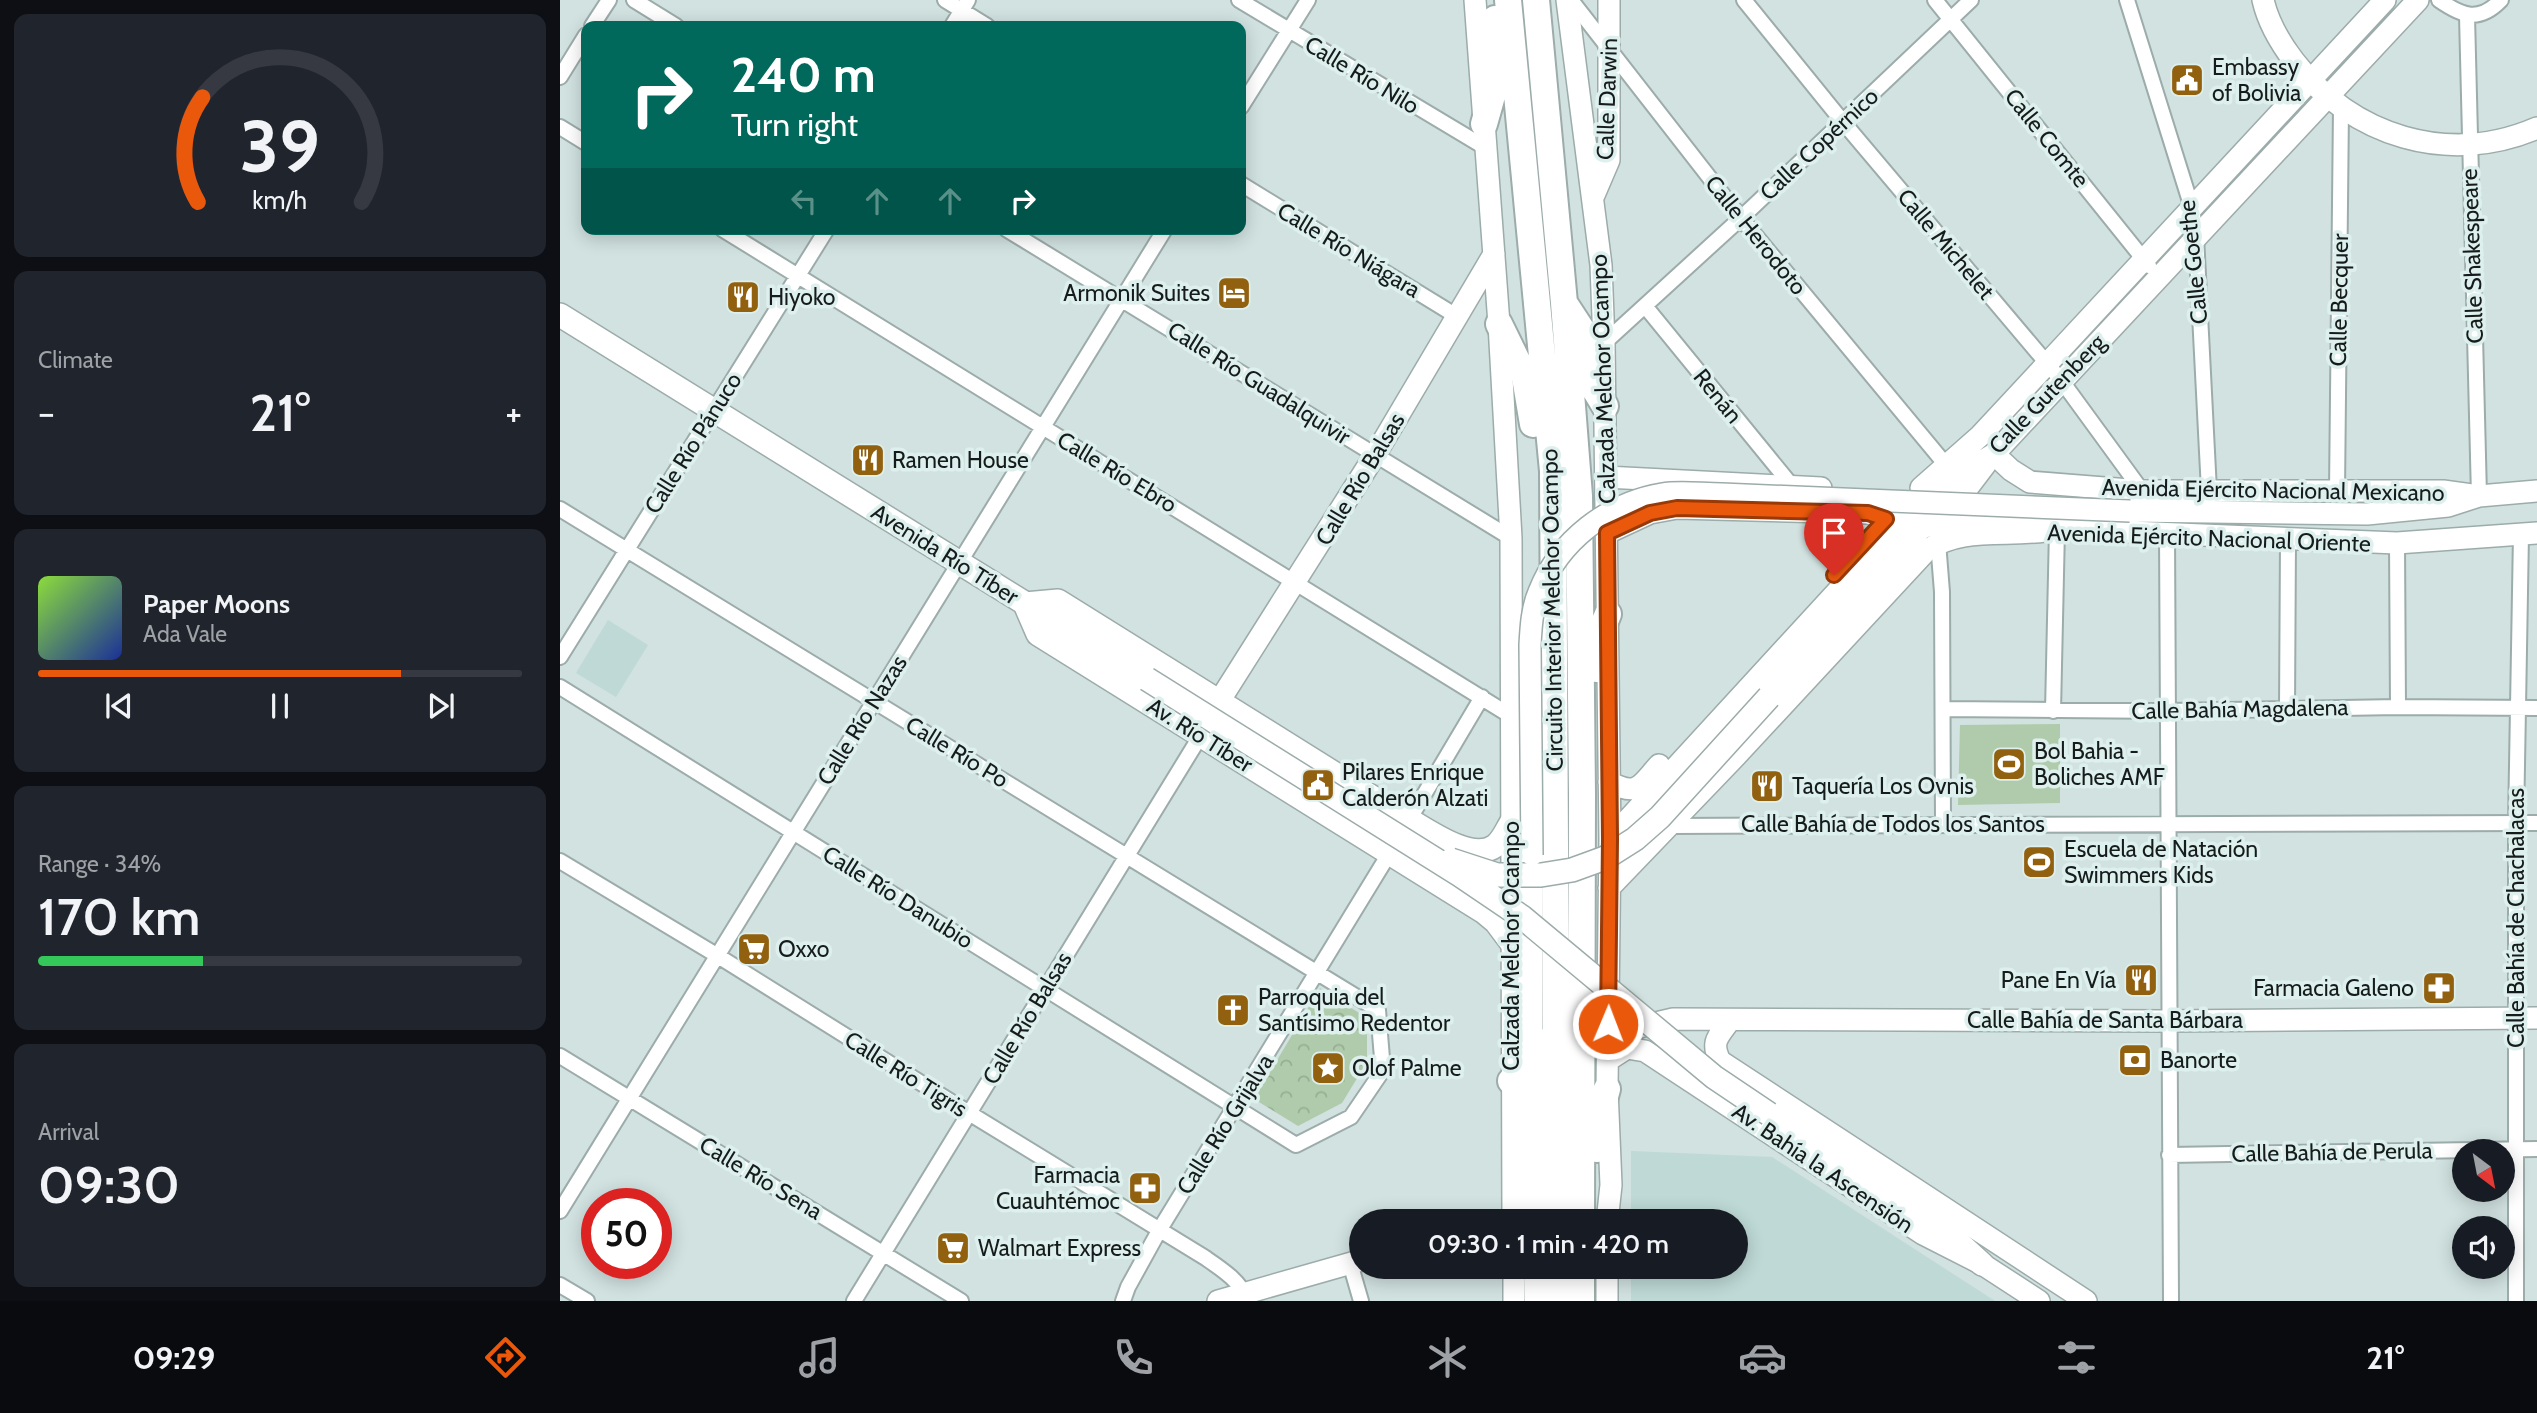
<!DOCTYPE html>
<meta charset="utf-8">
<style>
body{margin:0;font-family:Cabin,sans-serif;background:#20242c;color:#f1f3f6;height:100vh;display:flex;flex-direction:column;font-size:26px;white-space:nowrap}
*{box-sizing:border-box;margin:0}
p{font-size:23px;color:#9ea1a6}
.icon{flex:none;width:38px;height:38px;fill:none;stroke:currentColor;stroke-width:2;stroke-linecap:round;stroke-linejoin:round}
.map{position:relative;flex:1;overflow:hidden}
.sheet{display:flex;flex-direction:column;gap:14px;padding:14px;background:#0d0f14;width:560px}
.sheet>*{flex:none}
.guide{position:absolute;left:21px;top:21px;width:665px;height:214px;border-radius:14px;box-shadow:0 4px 18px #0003;background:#00695c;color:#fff;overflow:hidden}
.needle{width:46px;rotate:148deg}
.buttons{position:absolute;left:1892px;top:1139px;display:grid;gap:14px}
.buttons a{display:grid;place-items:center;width:63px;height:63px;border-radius:50%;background:#171b24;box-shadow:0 4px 18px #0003;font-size:35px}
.speed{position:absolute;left:21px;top:1188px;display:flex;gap:14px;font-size:35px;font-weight:700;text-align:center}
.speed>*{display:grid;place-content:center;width:91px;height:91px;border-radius:50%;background:#171b24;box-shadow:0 4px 18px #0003;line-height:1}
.speed .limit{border:10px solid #d22;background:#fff;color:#111}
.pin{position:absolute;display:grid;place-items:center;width:60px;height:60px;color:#fff;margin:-72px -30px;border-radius:50% 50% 50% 0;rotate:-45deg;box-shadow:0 0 7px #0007}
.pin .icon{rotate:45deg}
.me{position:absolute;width:77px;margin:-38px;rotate:1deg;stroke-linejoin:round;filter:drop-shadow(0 0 5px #0008)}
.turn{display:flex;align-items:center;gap:24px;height:147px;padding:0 35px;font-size:32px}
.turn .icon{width:91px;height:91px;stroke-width:2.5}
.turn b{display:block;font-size:49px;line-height:60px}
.lanes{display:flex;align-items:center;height:66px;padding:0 35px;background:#0003;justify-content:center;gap:35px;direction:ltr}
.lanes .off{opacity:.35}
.big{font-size:52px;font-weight:600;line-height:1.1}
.sheet .card{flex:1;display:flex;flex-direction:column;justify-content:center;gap:10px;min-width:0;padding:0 24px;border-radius:14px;background:#20242c}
.sheet .dial{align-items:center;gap:0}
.dial svg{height:182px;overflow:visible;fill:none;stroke:#363941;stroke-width:7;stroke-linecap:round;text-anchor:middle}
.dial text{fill:#f1f3f6;stroke:none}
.song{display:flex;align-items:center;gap:21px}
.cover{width:84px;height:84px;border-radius:10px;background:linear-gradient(135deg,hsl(90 70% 55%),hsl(230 70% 35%))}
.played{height:7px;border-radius:4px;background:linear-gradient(90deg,#ea580c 75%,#363941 75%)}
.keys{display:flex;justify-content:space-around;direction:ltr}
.heat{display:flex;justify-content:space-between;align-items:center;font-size:38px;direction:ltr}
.charge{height:10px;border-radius:5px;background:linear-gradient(90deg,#34c759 34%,#363941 0)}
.trip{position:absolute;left:789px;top:1209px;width:399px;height:70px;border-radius:35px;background:#171b24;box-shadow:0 4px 18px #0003;font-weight:600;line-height:70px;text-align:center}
.tabs{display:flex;height:112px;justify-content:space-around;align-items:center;background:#090b0e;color:#9ea1a6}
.tabs .icon{width:49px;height:49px}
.tabs .current{color:#ea580c}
.tabs b{font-size:32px;color:#f1f3f6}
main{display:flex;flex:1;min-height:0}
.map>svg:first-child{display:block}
.built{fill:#bed9d6}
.park{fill:url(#park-crowns)}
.pitch{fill:#afcbab}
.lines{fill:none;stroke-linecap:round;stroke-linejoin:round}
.street-casing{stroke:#9cacaa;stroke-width:18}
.secondary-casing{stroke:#9cacaa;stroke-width:24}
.primary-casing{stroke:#9cacaa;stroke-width:26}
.highway-casing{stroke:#9cacaa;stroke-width:30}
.street{stroke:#fff;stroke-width:14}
.secondary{stroke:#fff;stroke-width:21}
.primary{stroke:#fff;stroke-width:23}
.highway{stroke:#fff;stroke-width:26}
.secondary-bridge-casing{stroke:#9cacaa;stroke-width:24;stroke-linecap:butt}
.primary-bridge-casing{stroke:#9cacaa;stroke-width:26;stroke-linecap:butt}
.secondary-bridge{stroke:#fff;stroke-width:21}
.primary-bridge{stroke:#fff;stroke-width:23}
.route-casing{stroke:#983908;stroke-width:18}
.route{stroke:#ea580c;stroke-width:12}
.labels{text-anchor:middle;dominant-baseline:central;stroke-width:7;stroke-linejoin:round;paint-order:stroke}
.poi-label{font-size:23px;fill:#151c1b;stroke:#def0ed;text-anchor:start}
.street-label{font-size:23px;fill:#151c1b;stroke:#def0ed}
</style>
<main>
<section class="sheet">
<div class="card dial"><svg viewBox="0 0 100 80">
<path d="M14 69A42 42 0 1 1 86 69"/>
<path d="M14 69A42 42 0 0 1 16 23" stroke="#ea580c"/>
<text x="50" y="56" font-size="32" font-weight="700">39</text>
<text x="50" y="72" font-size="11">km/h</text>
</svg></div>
<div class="card"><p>Climate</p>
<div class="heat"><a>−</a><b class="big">21°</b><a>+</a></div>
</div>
<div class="card">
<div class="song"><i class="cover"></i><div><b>Paper Moons</b><p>Ada Vale</p></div></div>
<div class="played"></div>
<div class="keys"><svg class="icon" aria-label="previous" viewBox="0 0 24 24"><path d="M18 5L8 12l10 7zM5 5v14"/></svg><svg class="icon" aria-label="pause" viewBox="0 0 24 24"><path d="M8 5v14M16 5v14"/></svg><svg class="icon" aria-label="next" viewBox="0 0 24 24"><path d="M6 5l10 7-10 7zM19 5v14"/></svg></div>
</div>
<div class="card"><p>Range · 34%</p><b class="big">170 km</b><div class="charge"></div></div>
<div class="card"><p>Arrival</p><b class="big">09:30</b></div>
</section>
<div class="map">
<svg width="1977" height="1301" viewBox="0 0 1977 1301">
<defs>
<pattern id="park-crowns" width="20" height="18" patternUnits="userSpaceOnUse" patternTransform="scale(1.75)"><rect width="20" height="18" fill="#afcbab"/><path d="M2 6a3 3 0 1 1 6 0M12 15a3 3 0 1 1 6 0" fill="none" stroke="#96ae93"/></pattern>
</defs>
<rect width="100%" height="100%" fill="#d1e2e0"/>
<path class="built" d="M48,620L88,645L56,697L16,673Z
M1071,1151L1212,1157L1435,1301H1071V1267H1176V1222L1071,1221Z"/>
<path class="park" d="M760,988L807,1018V1062L782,1103L738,1126L694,1099Z"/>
<path class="pitch" d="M1500,724V803L1398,805L1400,725Z"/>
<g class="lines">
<g class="street-casing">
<path id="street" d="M74,0L116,26
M385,0L427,26
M679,0L926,148
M1011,0L1181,218L1386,465
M1184,0L1283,122L1501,380L1582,491
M1375,0L1589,266
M1567,0L1632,208L1636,236L1649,491
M1879,0C1902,16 1919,23 1941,0
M1907,16L1919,496
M32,26L49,0
M392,26L408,0
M0,77L26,35
M681,107L748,0
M0,127L26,143
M681,184L898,317
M162,229L951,716
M446,229L951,538
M1085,306L1232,486
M1044,343L1181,218L1411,0
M1777,492L1781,108
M0,509L818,1010L823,1070L791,1117L736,1145L0,687
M1607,534L1611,1301
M1378,542L1382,592L1383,824
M1837,543L1838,707
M0,657L267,229
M1383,709L1607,711L1838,707L1977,708
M1727,709L1728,540
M1493,711L1497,529
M846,825L922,697
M1110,826L1977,823
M0,861L158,956L409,1113L644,1257C660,1268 681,1281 687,1300
M0,1056L401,1301
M1609,1155L1977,1149
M0,1211L605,229
M790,1263L801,1301
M0,1285L27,1301
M294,1301L641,735
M563,1301L568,1287L600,1229L832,849
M1956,1301V823L1961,534"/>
</g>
<g class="secondary-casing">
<path id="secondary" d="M915,0L939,324L951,538L953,1222
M1007,0L1041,265L1044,343L1050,839L1047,1089L1051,1185L1047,1222
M1703,0C1708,22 1721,44 1734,61C1792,137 1889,166 1977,128
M1034,195L1049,160V0
M1434,454L1451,470L1470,482L1582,491H1883L1919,496
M1046,477L1261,488
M1361,488L1420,436L1825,0
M1570,511L1807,514L1888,506L1919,496L1977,491
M1379,512L1406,490L1425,465
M1047,533L1090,513L1117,508L1308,513L1327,519
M660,700L815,455L934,254
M1049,782C1078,797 1080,786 1099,765
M1050,839L1342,521L1385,484L1434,454L1858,0
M1049,888L1173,759L1366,551C1404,524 1453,539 1497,529L1837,543L1977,533
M1170,1020C1159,1036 1150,1041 1160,1061L1526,1301
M1048,1048L1079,1027L1113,1019L1609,1021L1977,1018
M964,1050L972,1037V857
M1050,1059L1067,1048L1085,1051L1363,1234L1422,1264L1479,1301
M954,1267V1301
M1047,1267V1301
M658,1301L802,1260"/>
</g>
<g class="primary-casing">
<path id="primary" d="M0,315L587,679
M465,604L478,634L924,912L936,922L951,942
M465,604L498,601L839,814C862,826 910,864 935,846C943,840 946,831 951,823
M1209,697L1361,527L1399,517L1497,529
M1209,1114L1376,1222L1422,1264"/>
</g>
<g class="highway-casing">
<path id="highway" d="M948,0L993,471L997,1222
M976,0L1004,303L1019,496L1022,794L1021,1222
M924,124L935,85V19
M1006,306L1027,338L1031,383L1045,406
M939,324L965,377L973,424
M1037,669L1038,638L1048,614
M951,1081L972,1103L976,1222
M972,1103V1037
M1037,1149L1039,1118L1047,1089
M977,1267L978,1301
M996,1301V1267
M1021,1301V1267"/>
</g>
<use href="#street" class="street"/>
<use href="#secondary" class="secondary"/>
<use href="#primary" class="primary"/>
<use href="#highway" class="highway"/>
<g class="secondary-bridge-casing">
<path id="secondary-bridge" d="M972,855L970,645C971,627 972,608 979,592C999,541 1048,503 1102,494C1120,491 1142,494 1162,494L1570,511"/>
</g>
<g class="primary-bridge-casing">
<path id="primary-bridge" d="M587,679L900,875L962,917L1154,1077L1209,1114
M891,860L937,875H981L1012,870L1045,858L1075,839L1100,817L1209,697"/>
</g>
<use href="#secondary-bridge" class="secondary-bridge"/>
<use href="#primary-bridge" class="primary-bridge"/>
</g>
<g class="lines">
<g class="route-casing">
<path id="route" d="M1048,1024L1050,839L1047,533L1090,513L1117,508L1308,513L1326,519L1274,575"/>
</g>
<use href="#route" class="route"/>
</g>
<defs>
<g id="civic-square" transform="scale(1.75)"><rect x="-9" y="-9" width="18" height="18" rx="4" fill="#91610f" stroke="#def0ed"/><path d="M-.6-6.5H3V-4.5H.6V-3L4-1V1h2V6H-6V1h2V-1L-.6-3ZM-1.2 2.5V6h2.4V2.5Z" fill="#fff"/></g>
<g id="hotel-square" transform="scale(1.75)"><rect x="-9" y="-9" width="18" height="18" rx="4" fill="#91610f" stroke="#def0ed"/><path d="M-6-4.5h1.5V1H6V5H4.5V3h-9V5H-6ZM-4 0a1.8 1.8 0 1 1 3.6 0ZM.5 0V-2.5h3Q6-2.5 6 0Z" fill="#fff"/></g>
<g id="restaurant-square" transform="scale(1.75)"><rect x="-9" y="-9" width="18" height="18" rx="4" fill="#91610f" stroke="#def0ed"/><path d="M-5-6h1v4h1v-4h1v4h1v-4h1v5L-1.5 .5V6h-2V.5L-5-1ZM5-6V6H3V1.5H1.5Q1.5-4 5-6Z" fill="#fff"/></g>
<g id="stadium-square" transform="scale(1.75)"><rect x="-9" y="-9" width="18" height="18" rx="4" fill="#91610f" stroke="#def0ed"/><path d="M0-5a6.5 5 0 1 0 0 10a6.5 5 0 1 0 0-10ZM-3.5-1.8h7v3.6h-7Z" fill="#fff"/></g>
<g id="supermarket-square" transform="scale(1.75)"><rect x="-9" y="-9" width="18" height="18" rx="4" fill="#91610f" stroke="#def0ed"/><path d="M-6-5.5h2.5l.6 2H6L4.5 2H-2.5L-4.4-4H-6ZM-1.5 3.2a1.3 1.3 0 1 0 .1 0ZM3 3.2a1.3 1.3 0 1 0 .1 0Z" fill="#fff"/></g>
<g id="pharmacy-square" transform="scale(1.75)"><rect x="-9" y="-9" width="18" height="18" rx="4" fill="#91610f" stroke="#def0ed"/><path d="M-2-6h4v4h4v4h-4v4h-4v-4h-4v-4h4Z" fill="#fff"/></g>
<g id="church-square" transform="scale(1.75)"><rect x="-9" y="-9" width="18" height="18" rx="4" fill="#91610f" stroke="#def0ed"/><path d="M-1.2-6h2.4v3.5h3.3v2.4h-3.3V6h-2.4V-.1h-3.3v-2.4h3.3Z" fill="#fff"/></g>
<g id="bank-square" transform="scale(1.75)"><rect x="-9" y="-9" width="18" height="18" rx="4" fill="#91610f" stroke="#def0ed"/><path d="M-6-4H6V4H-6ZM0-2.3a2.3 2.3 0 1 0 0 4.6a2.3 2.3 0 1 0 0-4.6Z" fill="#fff"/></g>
<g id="sight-square" transform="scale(1.75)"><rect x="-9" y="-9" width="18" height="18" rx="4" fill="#91610f" stroke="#def0ed"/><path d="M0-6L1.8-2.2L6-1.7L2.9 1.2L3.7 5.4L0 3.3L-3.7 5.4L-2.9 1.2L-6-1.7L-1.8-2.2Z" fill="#fff"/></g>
</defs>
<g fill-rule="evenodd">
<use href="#civic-square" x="1627" y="80"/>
<use href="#hotel-square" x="674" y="293"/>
<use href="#restaurant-square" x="183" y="297"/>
<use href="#restaurant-square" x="308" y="460"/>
<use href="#stadium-square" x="1449" y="764"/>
<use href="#civic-square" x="758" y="785"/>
<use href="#restaurant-square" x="1207" y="786"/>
<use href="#stadium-square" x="1479" y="862"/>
<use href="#supermarket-square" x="194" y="949"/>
<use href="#restaurant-square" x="1581" y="980"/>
<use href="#pharmacy-square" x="1879" y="988"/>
<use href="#church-square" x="673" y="1010"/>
<use href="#bank-square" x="1575" y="1060"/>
<use href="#sight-square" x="768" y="1068"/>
<use href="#pharmacy-square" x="585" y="1188"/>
<use href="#supermarket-square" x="393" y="1248"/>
</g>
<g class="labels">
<g class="poi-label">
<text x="1652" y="67">Embassy<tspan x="1652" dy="26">of Bolivia</tspan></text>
<text x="650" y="293" text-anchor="end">Armonik Suites</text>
<text x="208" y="297">Hiyoko</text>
<text x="332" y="460">Ramen House</text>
<text x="1474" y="751">Bol Bahia -<tspan x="1474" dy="26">Boliches AMF</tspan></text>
<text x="782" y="772">Pilares Enrique<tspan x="782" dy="26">Calderón Alzati</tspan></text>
<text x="1232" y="786">Taquería Los Ovnis</text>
<text x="1504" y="849">Escuela de Natación<tspan x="1504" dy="26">Swimmers Kids</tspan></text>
<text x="218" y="949">Oxxo</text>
<text x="1556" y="980" text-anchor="end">Pane En Vía</text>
<text x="1854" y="988" text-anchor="end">Farmacia Galeno</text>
<text x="698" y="997">Parroquia del<tspan x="698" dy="26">Santísimo Redentor</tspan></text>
<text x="1600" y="1060">Banorte</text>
<text x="792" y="1068">Olof Palme</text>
<text x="560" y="1175" text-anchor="end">Farmacia<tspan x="560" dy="26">Cuauhtémoc</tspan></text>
<text x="418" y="1248">Walmart Express</text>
</g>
<g class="street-label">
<text transform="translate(802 75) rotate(31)">Calle Río Nilo</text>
<text transform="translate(1047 99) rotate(-88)">Calle Darwin</text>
<text transform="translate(1487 138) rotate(51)">Calle Comte</text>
<text transform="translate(1259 144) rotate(-43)">Calle Copérnico</text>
<text transform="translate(1196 235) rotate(51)">Calle Herodoto</text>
<text transform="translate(1386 244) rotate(50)">Calle Michelet</text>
<text transform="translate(789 250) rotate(31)">Calle Río Niágara</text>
<text transform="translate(1912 256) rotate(-92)">Calle Shakespeare</text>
<text transform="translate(1633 262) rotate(-96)">Calle Goethe</text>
<text transform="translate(1779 300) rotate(-89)">Calle Becquer</text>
<text transform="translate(1043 379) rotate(-92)">Calzada Melchor Ocampo</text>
<text transform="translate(699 383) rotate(32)">Calle Río Guadalquivir</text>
<text transform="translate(1487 394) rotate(-46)">Calle Gutenberg</text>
<text transform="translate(1158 396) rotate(51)">Renán</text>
<text transform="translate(133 443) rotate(-58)">Calle Río Pánuco</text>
<text transform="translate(557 472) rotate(31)">Calle Río Ebro</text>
<text transform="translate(800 479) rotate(-59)">Calle Río Balsas</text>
<text transform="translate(1713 490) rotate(1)">Avenida Ejército Nacional Mexicano</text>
<text transform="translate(1649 538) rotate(2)">Avenida Ejército Nacional Oriente</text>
<text transform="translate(385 554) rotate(32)">Avenida Río Tíber</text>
<text transform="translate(992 610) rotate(-91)">Circuito Interior Melchor Ocampo</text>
<text transform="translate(1680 709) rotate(-1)">Calle Bahía Magdalena</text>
<text transform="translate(302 720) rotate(-58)">Calle Río Nazas</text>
<text transform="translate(640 735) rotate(32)">Av. Río Tíber</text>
<text transform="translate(397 752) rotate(31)">Calle Río Po</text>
<text x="1333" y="824">Calle Bahía de Todos los Santos</text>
<text transform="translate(338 897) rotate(32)">Calle Río Danubio</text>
<text transform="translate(1956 918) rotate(-90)">Calle Bahía de Chachalacas</text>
<text transform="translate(951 946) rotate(-90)">Calzada Melchor Ocampo</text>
<text transform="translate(467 1018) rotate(-59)">Calle Río Balsas</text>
<text x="1545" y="1020">Calle Bahía de Santa Bárbara</text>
<text transform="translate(346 1074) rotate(32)">Calle Río Tigris</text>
<text transform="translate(665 1124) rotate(-58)">Calle Río Grijalva</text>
<text transform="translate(1772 1152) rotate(-1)">Calle Bahía de Perula</text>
<text transform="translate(1263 1168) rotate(34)">Av. Bahía la Ascensión</text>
<text transform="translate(201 1178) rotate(31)">Calle Río Sena</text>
</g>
</g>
</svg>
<div class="buttons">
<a><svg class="needle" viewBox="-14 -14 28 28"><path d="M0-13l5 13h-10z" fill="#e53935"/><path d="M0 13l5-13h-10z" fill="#9ea1a6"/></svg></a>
<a><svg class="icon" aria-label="sound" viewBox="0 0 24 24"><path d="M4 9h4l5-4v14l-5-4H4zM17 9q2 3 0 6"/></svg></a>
</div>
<div class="speed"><div class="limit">50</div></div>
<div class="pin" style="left:1274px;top:575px;background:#d93025"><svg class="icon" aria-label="arrive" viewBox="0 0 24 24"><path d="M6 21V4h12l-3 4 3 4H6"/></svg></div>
<svg class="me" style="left:1048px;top:1024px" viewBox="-20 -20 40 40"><circle r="17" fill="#ea580c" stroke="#fff" stroke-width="3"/><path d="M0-11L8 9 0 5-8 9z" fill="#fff"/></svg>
<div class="trip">09:30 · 1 min · 420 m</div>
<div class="guide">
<div class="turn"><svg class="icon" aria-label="right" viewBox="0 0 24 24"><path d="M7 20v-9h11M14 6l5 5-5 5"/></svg><div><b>240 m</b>Turn right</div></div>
<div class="lanes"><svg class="icon off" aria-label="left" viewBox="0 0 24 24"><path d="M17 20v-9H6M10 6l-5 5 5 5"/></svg><svg class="icon off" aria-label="ahead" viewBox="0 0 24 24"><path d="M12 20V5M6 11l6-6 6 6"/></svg><svg class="icon off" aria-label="ahead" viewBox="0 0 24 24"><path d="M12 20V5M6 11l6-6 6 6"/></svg><svg class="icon" aria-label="right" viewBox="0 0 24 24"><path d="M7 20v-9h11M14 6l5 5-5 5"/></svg></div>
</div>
</div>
</main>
<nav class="tabs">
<b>09:29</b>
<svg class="icon current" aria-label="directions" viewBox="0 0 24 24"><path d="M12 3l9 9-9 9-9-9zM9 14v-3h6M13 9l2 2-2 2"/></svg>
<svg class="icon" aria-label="music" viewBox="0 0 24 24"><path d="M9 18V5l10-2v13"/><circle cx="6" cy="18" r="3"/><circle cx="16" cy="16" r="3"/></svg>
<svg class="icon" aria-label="phone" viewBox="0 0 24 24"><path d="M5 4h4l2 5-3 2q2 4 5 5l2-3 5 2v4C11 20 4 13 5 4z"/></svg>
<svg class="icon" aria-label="climate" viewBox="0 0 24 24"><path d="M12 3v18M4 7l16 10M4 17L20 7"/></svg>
<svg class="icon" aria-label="car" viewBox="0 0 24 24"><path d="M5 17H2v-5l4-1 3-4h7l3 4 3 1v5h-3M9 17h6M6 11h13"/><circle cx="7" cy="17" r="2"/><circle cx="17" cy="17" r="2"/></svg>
<svg class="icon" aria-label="filters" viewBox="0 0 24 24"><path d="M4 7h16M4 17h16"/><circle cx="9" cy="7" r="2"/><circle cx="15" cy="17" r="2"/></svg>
<b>21°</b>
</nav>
